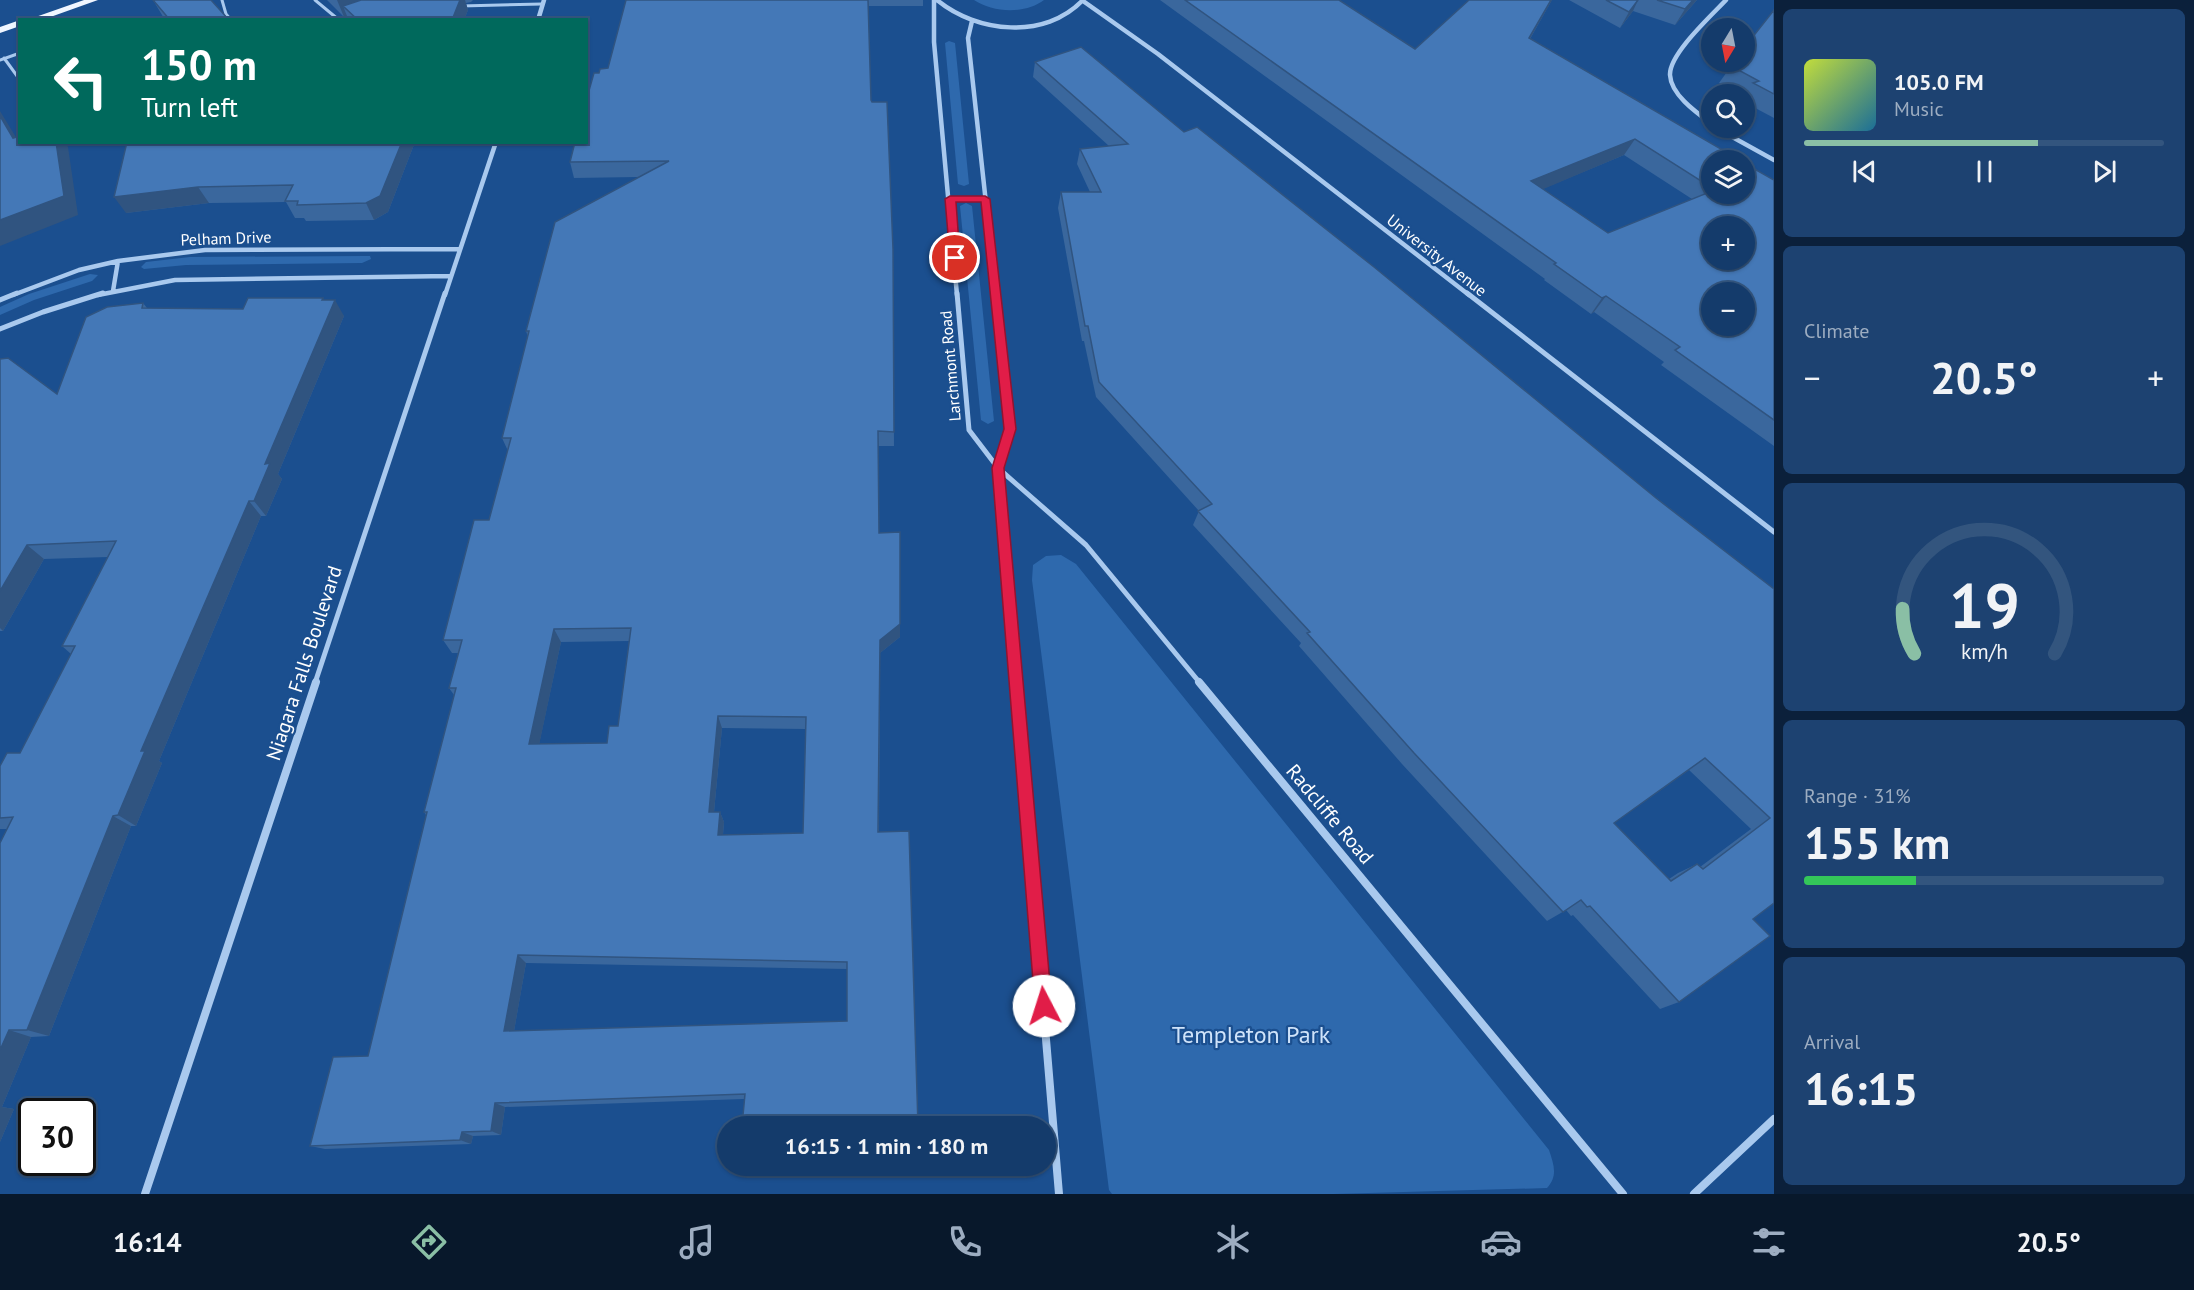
<!DOCTYPE html>
<meta charset="utf-8">
<style>
body{margin:0;font-family:"PT Sans",sans-serif;background:#1d4271;color:#f1f3f6;height:100vh;display:flex;flex-direction:column;font-size:22px;white-space:nowrap}
*{box-sizing:border-box;margin:0}
p{font-size:20px;color:#9dadc1}
.icon{flex:none;width:33px;height:33px;fill:none;stroke:currentColor;stroke-width:2;stroke-linecap:round;stroke-linejoin:round}
.map{position:relative;flex:1;overflow:hidden}
.sheet{display:flex;flex-direction:column;gap:9px;padding:9px;background:#0b203b;width:420px}
.sheet>*{flex:none}
.top-card{position:absolute;left:18px;top:18px;width:570px;height:126px;border-radius:0px;box-shadow:0 2px 4px #0004,0 0 0 2px #33557e;background:#00695c;color:#fff;overflow:hidden}
.needle{width:39px;rotate:190deg}
.buttons{position:absolute;left:1701px;top:18px;display:grid;gap:12px}
.buttons a{display:grid;place-items:center;width:54px;height:54px;border-radius:50%;background:#143b6b;box-shadow:0 2px 4px #0004,0 0 0 2px #33557e;font-size:30px}
.speed{position:absolute;left:18px;top:1098px;display:flex;gap:12px;font-size:30px;font-weight:700;text-align:center}
.speed>*{display:grid;place-content:center;width:78px;height:78px;border-radius:50%;background:#143b6b;box-shadow:0 2px 4px #0004,0 0 0 2px #33557e;line-height:1}
.speed .limit{border:3px solid #111;border-radius:9px;background:#fff;color:#111}
.pin{position:absolute;display:grid;place-items:center;width:51px;height:51px;color:#fff;margin:-26px;border:3px solid #fff;border-radius:50%;box-shadow:0 2px 6px #0007}
.me{position:absolute;width:66px;margin:-33px;rotate:355deg;stroke-linejoin:round;filter:drop-shadow(0 0 4px #0008)}
.turn{display:flex;align-items:center;gap:21px;height:126px;padding:0 24px;font-size:27px}
.turn .icon{width:78px;height:78px;stroke-width:2.5}
.turn b{display:block;font-size:42px;line-height:51px}
.big{font-size:45px;font-weight:600;line-height:1.1}
.sheet .widget{flex:1;display:flex;flex-direction:column;justify-content:center;gap:9px;min-width:0;padding:0 21px;border-radius:9px;background:#1d4271}
.sheet .dial{align-items:center;gap:0}
.dial svg{height:156px;overflow:visible;fill:none;stroke:#33557e;stroke-width:7;stroke-linecap:round;text-anchor:middle}
.dial text{fill:#f1f3f6;stroke:none}
.song{display:flex;align-items:center;gap:18px}
.cover{width:72px;height:72px;border-radius:9px;background:linear-gradient(135deg,hsl(70 70% 55%),hsl(200 70% 35%))}
.played{height:6px;border-radius:3px;background:linear-gradient(90deg,#8abfa5 65%,#33557e 65%)}
.keys{display:flex;justify-content:space-around;direction:ltr}
.heat{display:flex;justify-content:space-between;align-items:center;font-size:33px;direction:ltr}
.charge{height:9px;border-radius:4px;background:linear-gradient(90deg,#34c759 31%,#33557e 0)}
.trip{position:absolute;left:717px;top:1116px;width:339px;height:60px;border-radius:30px;background:#143b6b;box-shadow:0 2px 4px #0004,0 0 0 2px #33557e;font-weight:600;line-height:60px;text-align:center}
.tab-bar{display:flex;height:96px;justify-content:space-around;align-items:center;background:#08182b;color:#9dadc1}
.tab-bar .icon{width:42px;height:42px}
.tab-bar .selected{color:#8abfa5}
.tab-bar b{font-size:27px;color:#f1f3f6}
main{display:flex;flex:1;min-height:0}
.map>svg:first-child{display:block}
.green{fill:#2e69ad}
.lines{fill:none;stroke-linecap:round;stroke-linejoin:round}
.lane{stroke:#a9c9ee;stroke-width:3}
.street-far2{stroke:#a9c9ee;stroke-width:4.5}
.street-far1{stroke:#a9c9ee;stroke-width:5}
.street{stroke:#a9c9ee;stroke-width:8}
.primary{fill:#f0f6ff;fill-rule:evenodd}
.wall{fill:#3a679d;fill-rule:evenodd}
.shaded-wall{fill:#305480}
.building{fill:#4478b7;stroke:#305480;stroke-width:1.5;fill-rule:evenodd}
.route{fill:#e11d48;stroke:#92132f;stroke-width:1.5}
.labels{text-anchor:middle;dominant-baseline:central;stroke-width:4.5;stroke-linejoin:round;paint-order:stroke}
.far-street-label{font-size:16px;fill:#fff;stroke:#1b4f8f}
.street-label{font-size:20px;fill:#fff;stroke:#1b4f8f}
.near-park-label{font-size:24px;fill:#cfe3fa;stroke:#1b4f8f}
</style>
<main>
<div class="map">
<svg width="1774" height="1194" viewBox="0 0 1774 1194">
<rect width="100%" height="100%" fill="#1b4f8f"/>
<path class="green" d="M974,0H1044C1026,14 993,13 974,0Z
M949,41L955,43L969,184L964,186L958,184L945,43Z
M966,203L972,206L994,421L988,424L981,420L960,206Z
M365,256H370L371,259L362,263L186,265L144,269L141,267L146,262L190,257Z
M90,274L98,275L92,281L34,300L0,315V307L29,294Z
M1061,555L1076,564L1549,1150C1554,1165 1558,1176 1547,1188L1334,1194H1112L1109,1190L1032,580L1033,565L1046,556Z"/>
<g class="lines">
<path class="lane" d="M222,0L226,14L231,20
M315,0L339,20
M461,6L542,4
M4,58L20,80
M0,60L20,53"/>
<path class="street-far2" d="M934,0V42L957,295
M937,0C977,33 1045,40 1083,0
M1083,1L1158,54L1469,295
M538,20L544,0
M972,21L968,38L996,295
M1712,124C1697,113 1671,95 1670,75C1669,54 1712,15 1726,0
M1716,128L1774,160
M950,199H985
M113,291L118,261
M13,295L79,270L118,261L205,250L459,249
M98,295L175,280L450,276
M445,295L496,142"/>
<path class="street-far1" d="M957,293L969,430L998,468L1086,545L1200,683
M995,293L1010,429L998,468L1016,683
M1467,293L1774,532
M0,300L17,293
M0,329L43,312L103,293
M315,683L445,293"/>
<path class="street" d="M1016,682L1059,1194
M1199,682L1623,1194
M145,1194L316,682
M1694,1194L1774,1119"/>
<path class="primary" d="M84,0H98L42,20H27Z
M20,20V26L0,33V27Z"/>
</g>
<path class="wall" d="M153,0L229,20H165Z
M327,0H473L471,2L466,3L468,10L464,20H349L347,16L344,17Z
M626,0H923V6H868L871,100L893,249L894,446H878L879,533L900,637L880,653L879,832L918,1126L744,1099L505,1107L501,1135L473,1136L471,1144L325,1149L310,1146L368,1056L426,815L424,812L454,695L449,688L458,653H452L443,640L489,520L508,451L502,438L528,337L526,331L638,177L574,178L570,162L599,73L608,68ZM629,641L618,726L607,743L539,744L561,642ZM722,728L806,729L803,833L723,835L724,822L720,812H714ZM526,963L847,969V1021L514,1031Z
M1160,0H1339L1415,49L1552,0L1530,39L1712,160V194L1774,180V446L1661,365L1664,362L1594,312L1591,314L1544,280L1545,279ZM1624,155L1692,199L1608,233L1542,189Z
M1569,0H1697L1675,25L1633,11L1620,28Z
M1774,10V118L1744,102V94H1741L1719,83L1734,62Z
M1035,62L1184,132L1774,589V903L1753,919L1679,1002L1660,1009L1573,915L1571,916L1566,910L1547,921L1402,764L1299,646L1301,643L1193,525L1199,511L1096,397L1084,341H1082L1058,208L1061,192H1090L1077,164L1080,149L1109,146L1033,77ZM1689,770L1751,829L1700,867L1697,864L1678,873L1669,879L1614,823Z
M127,142H415L388,212L374,220L306,221L304,218H295L286,202L209,203L126,213Z
M324,300L344,316L278,474L282,479L266,516H261L159,761L162,763L136,826H131L49,1036L31,1037L2,1107L14,1109L0,1142L7,829H0V766L20,753L71,654L62,646L108,557L44,559L3,631H0V359L57,394L143,303L147,308L243,309Z"/>
<path class="shaded-wall" d="M337,0H375L343,6L347,16L344,17Z
M460,0H465L468,10L464,20H452Z
M1551,0H1552L1521,54L1529,38Z
M1638,0L1633,11L1620,28L1629,12Z
M1693,0H1697L1675,25L1685,9Z
M0,111L28,157L13,138L0,116Z
M1635,139L1624,155L1522,198L1531,181Z
M56,142H65L68,147L78,215L0,246V220Z
M402,142H415L388,212L374,220L366,203Z
M198,187L209,203L126,213L114,197Z
M1606,296L1594,312L1591,314L1602,298Z
M323,298L330,311L335,300L344,316L278,474L282,479L266,516L254,501L265,464Z
M249,501L261,516L159,761L162,763L136,826L118,815L141,751Z
M27,545L44,559L3,631L0,628V591Z
M900,624V637L880,653V640Z
M554,629L561,642L537,755L529,744Z
M718,716L722,728L713,822L709,812Z
M720,812L724,822L722,845L718,835Z
M113,816L131,826L49,1036L27,1030Z
M518,955L526,963L513,1037L504,1031Z
M9,1030L31,1037L2,1107L14,1109L0,1142V1050Z
M495,1103L505,1107L501,1135L491,1131Z
M462,1132L473,1136L471,1144L460,1140Z"/>
<path class="building" d="M153,0H211L229,20H170Z
M361,0H460L452,20H358L343,6Z
M626,0H868L871,100L872,102H887L893,249L894,432L878,431L879,533L900,532V624L880,640L878,832L909,831L918,1126H742L745,1094L495,1103L491,1131L462,1132L460,1140L310,1146L333,1057L368,1056L427,812H424L456,688H449L462,640H443L474,520H489L511,438H502L529,331H526L555,222L669,161L570,162L575,142H586V101L594,73H599L600,69L608,68ZM631,628L618,726H609L607,743L529,744L554,629ZM718,716L806,717L803,833L718,835L720,812H709ZM518,955L847,962V1021L504,1031Z
M1185,0H1339L1415,49L1469,0H1551L1529,38L1740,160H1712V188L1635,139L1531,181L1608,233L1712,191V194H1744V163L1774,180V420L1675,350L1680,347L1606,296L1602,298L1554,264L1556,263ZM1712,226H1744V260H1712ZM1712,292H1744V326H1712Z
M1606,0H1638L1629,12Z
M1657,0H1693L1685,9Z
M1774,10V94L1753,83L1759,81L1731,66L1734,62H1744V48Z
M1081,47L1184,132L1197,127L1374,267L1656,498L1774,589V903L1753,919L1770,936L1679,1002L1590,906L1587,907L1581,900L1563,912L1414,753L1307,633L1310,632L1198,511L1212,504L1099,382L1088,326H1085L1061,192H1101L1080,149L1128,144L1035,62ZM1705,758L1770,818L1703,869L1697,864L1671,881L1614,823Z
M0,116L13,138L20,136V142H56L64,196L0,220Z
M127,142H402L380,196L366,203L297,205L298,201H285L293,185L198,187L114,197Z
M248,298H323L322,300H335L265,464L270,463L254,501H249L141,751H145L118,815L113,816L27,1030H9L0,1050V843L13,817L0,818V766L7,753H20L75,646H62L116,541L27,545L0,591V359L8,358L57,394L86,317L107,307L143,303L142,308L243,309Z"/>
<path class="route" d="M985,196L990,199L1016,429L1004,468L1052,1006L1050,1012L1044,1015L1037,1012L1035,1006L992,468L1004,429L981,202H956L960,258L955,261L950,258L945,199L950,196Z"/>
<g class="labels">
<g class="far-street-label">
<text transform="translate(226 238) rotate(-2)">Pelham Drive</text>
<text transform="translate(1437 255) rotate(38)">University Avenue</text>
<text transform="translate(950 366) rotate(-95)">Larchmont Road</text>
</g>
<g class="street-label">
<text transform="translate(304 663) rotate(-72)">Niagara Falls Boulevard</text>
<text transform="translate(1330 814) rotate(50)">Radcliffe Road</text>
</g>
<g class="near-park-label">
<text x="1251" y="1034">Templeton Park</text>
</g>
</g>
</svg>
<div class="buttons">
<a><svg class="needle" viewBox="-14 -14 28 28"><path d="M0-13l5 13h-10z" fill="#e53935"/><path d="M0 13l5-13h-10z" fill="#9dadc1"/></svg></a>
<a><svg class="icon" aria-label="search" viewBox="0 0 24 24"><circle cx="10" cy="10" r="6"/><path d="M15 15l6 6"/></svg></a>
<a><svg class="icon" aria-label="layers" viewBox="0 0 24 24"><path d="M12 4l9 5-9 5-9-5zM3 14l9 5 9-5"/></svg></a>
<a>+</a>
<a>−</a>
</div>
<div class="speed"><div class="limit">30</div></div>
<div class="pin" style="left:955px;top:258px;background:#d93025"><svg class="icon" aria-label="arrive" viewBox="0 0 24 24"><path d="M6 21V4h12l-3 4 3 4H6"/></svg></div>
<svg class="me" style="left:1044px;top:1006px" viewBox="-20 -20 40 40"><circle r="19" fill="#fff"/><path d="M0-13L10 11 0 6-10 11z" fill="#e11d48"/></svg>
<div class="trip">16:15 · 1 min · 180 m</div>
<div class="top-card">
<div class="turn"><svg class="icon" aria-label="left" viewBox="0 0 24 24"><path d="M17 20v-9H6M10 6l-5 5 5 5"/></svg><div><b>150 m</b>Turn left</div></div>
</div>
</div>
<section class="sheet">
<div class="widget">
<div class="song"><i class="cover"></i><div><b>105.0 FM</b><p>Music</p></div></div>
<div class="played"></div>
<div class="keys"><svg class="icon" aria-label="previous" viewBox="0 0 24 24"><path d="M18 5L8 12l10 7zM5 5v14"/></svg><svg class="icon" aria-label="pause" viewBox="0 0 24 24"><path d="M8 5v14M16 5v14"/></svg><svg class="icon" aria-label="next" viewBox="0 0 24 24"><path d="M6 5l10 7-10 7zM19 5v14"/></svg></div>
</div>
<div class="widget"><p>Climate</p>
<div class="heat"><a>−</a><b class="big">20.5°</b><a>+</a></div>
</div>
<div class="widget dial"><svg viewBox="0 0 100 80">
<path d="M14 69A42 42 0 1 1 86 69"/>
<path d="M14 69A42 42 0 0 1 8 46" stroke="#8abfa5"/>
<text x="50" y="56" font-size="32" font-weight="700">19</text>
<text x="50" y="72" font-size="11">km/h</text>
</svg></div>
<div class="widget"><p>Range · 31%</p><b class="big">155 km</b><div class="charge"></div></div>
<div class="widget"><p>Arrival</p><b class="big">16:15</b></div>
</section>
</main>
<nav class="tab-bar">
<b>16:14</b>
<svg class="icon selected" aria-label="directions" viewBox="0 0 24 24"><path d="M12 3l9 9-9 9-9-9zM9 14v-3h6M13 9l2 2-2 2"/></svg>
<svg class="icon" aria-label="music" viewBox="0 0 24 24"><path d="M9 18V5l10-2v13"/><circle cx="6" cy="18" r="3"/><circle cx="16" cy="16" r="3"/></svg>
<svg class="icon" aria-label="phone" viewBox="0 0 24 24"><path d="M5 4h4l2 5-3 2q2 4 5 5l2-3 5 2v4C11 20 4 13 5 4z"/></svg>
<svg class="icon" aria-label="climate" viewBox="0 0 24 24"><path d="M12 3v18M4 7l16 10M4 17L20 7"/></svg>
<svg class="icon" aria-label="car" viewBox="0 0 24 24"><path d="M5 17H2v-5l4-1 3-4h7l3 4 3 1v5h-3M9 17h6M6 11h13"/><circle cx="7" cy="17" r="2"/><circle cx="17" cy="17" r="2"/></svg>
<svg class="icon" aria-label="filters" viewBox="0 0 24 24"><path d="M4 7h16M4 17h16"/><circle cx="9" cy="7" r="2"/><circle cx="15" cy="17" r="2"/></svg>
<b>20.5°</b>
</nav>
